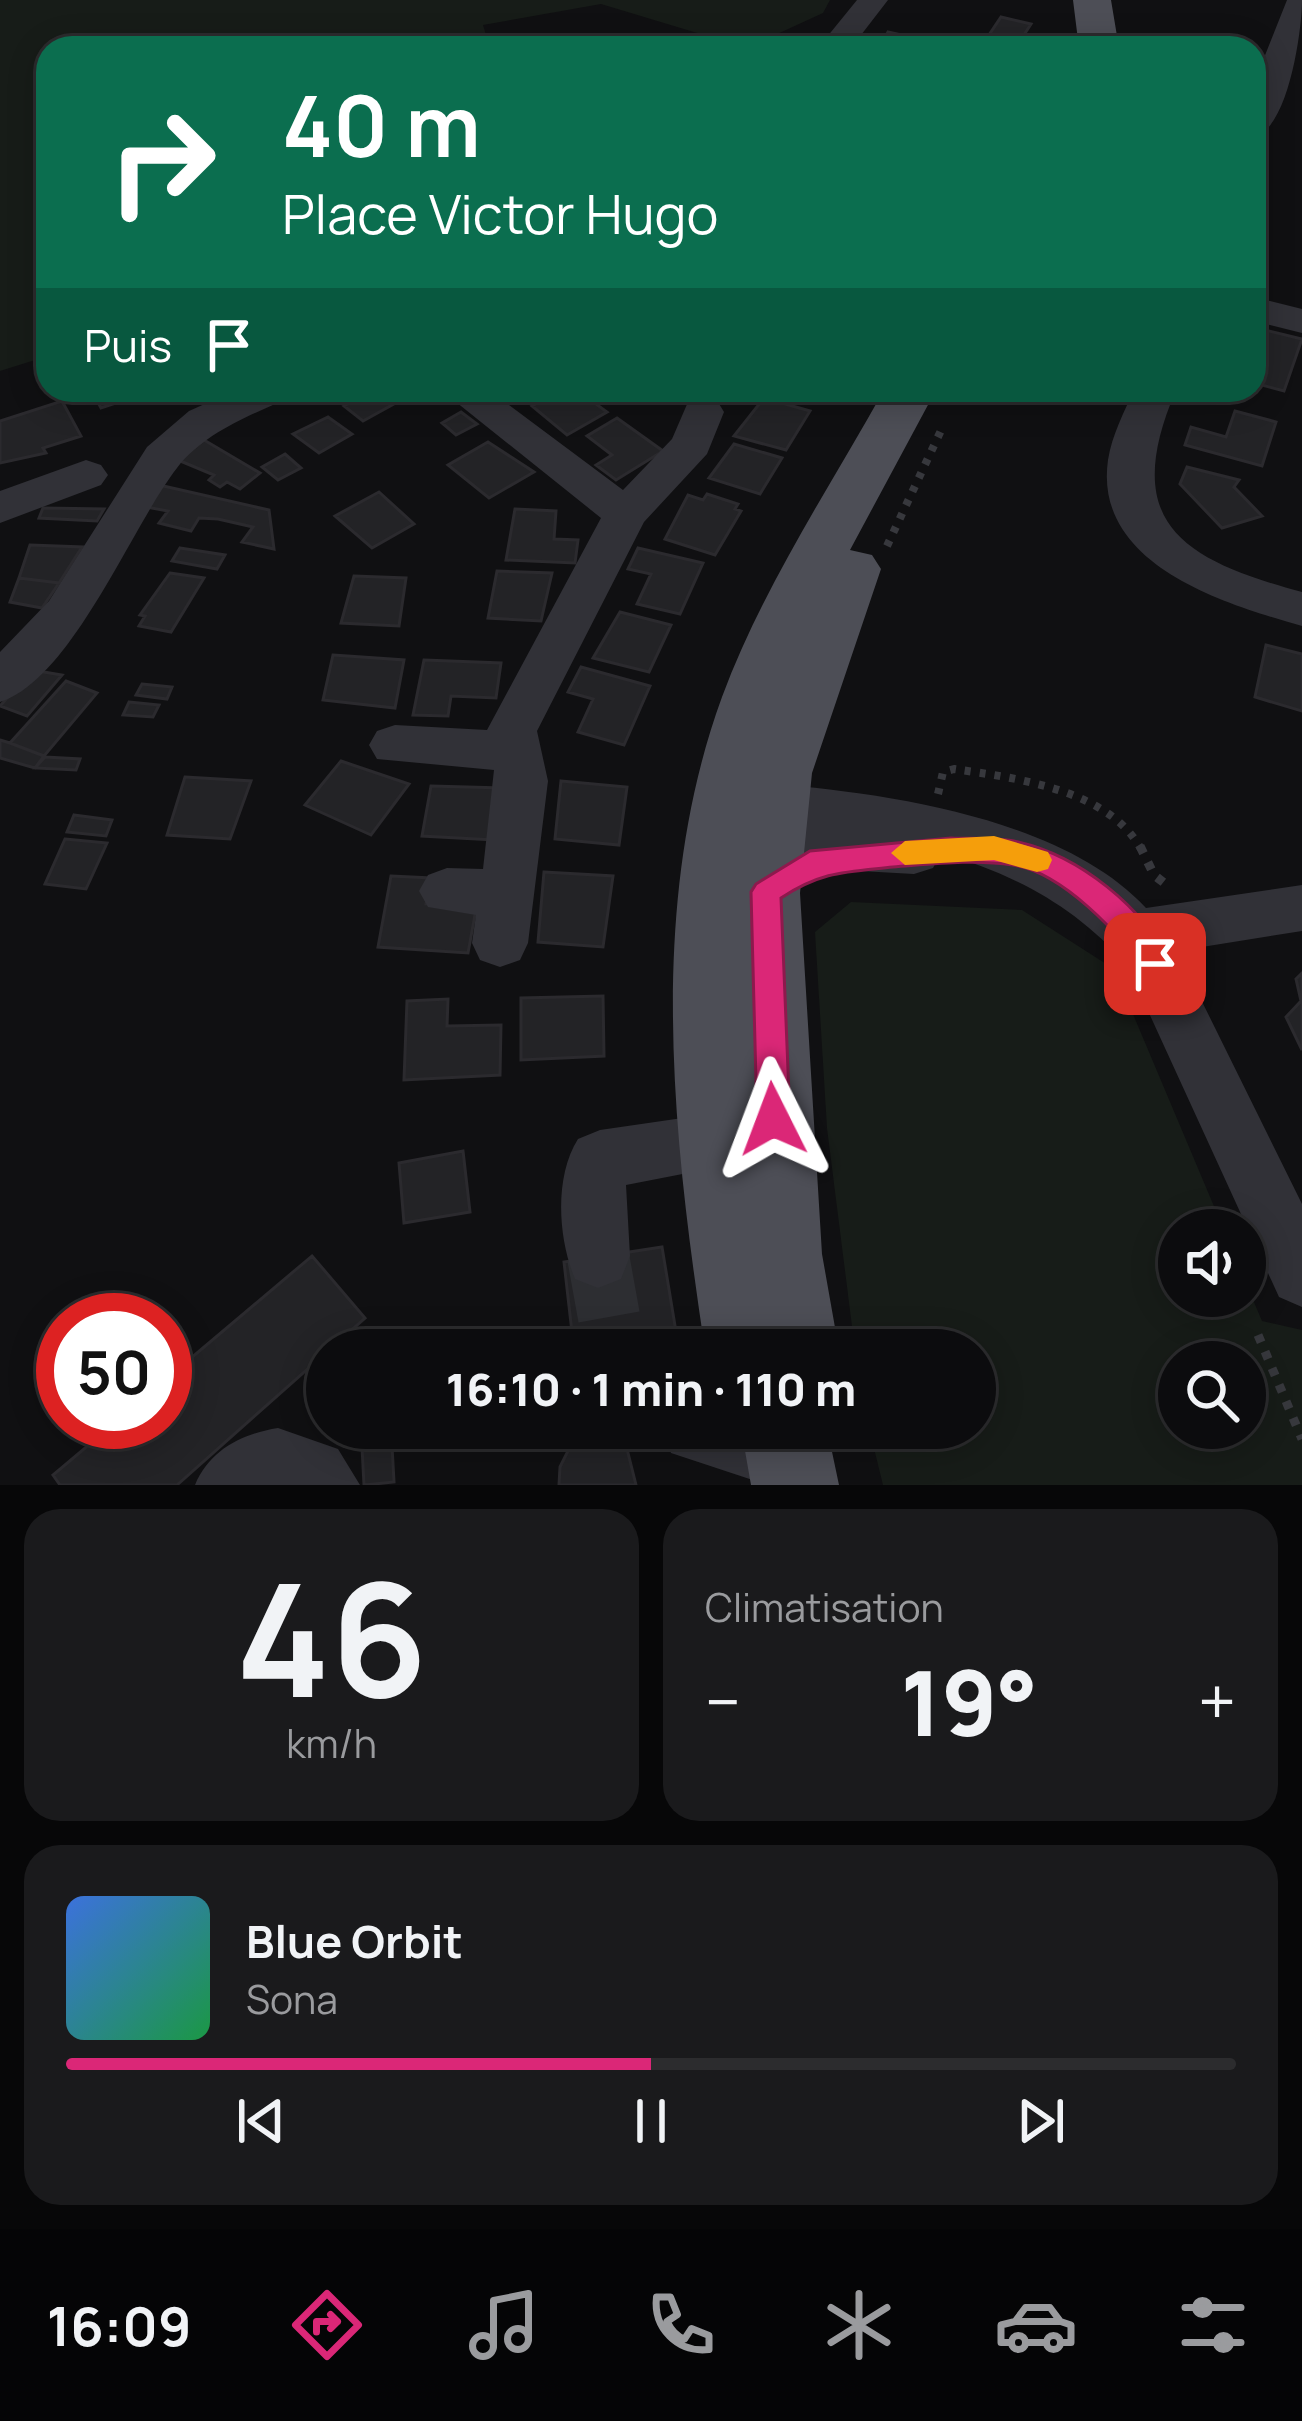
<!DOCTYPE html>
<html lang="fr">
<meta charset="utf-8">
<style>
body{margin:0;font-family:Manrope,sans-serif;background:#1a1a1c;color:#f1f3f6;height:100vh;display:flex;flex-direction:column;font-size:45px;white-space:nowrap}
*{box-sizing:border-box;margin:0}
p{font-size:39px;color:#9a9b9e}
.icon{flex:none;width:66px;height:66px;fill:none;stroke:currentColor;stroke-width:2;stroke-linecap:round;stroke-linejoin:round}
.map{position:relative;height:1485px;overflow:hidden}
.details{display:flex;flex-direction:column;gap:24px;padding:24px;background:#070708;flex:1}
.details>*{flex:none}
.guide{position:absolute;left:36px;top:36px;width:1230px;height:366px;border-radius:36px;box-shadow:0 6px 30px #0003,0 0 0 3px #2c2c2e;background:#0b6e4f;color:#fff;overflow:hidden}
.tools{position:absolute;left:1158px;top:1209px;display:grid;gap:24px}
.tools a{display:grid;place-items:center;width:108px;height:108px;border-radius:50%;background:#0c0c0e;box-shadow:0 6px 30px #0003,0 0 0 3px #2c2c2e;font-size:60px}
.speed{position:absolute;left:36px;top:1293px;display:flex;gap:24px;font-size:60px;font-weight:700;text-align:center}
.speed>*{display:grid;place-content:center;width:156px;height:156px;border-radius:50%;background:#0c0c0e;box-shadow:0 6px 30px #0003,0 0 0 3px #2c2c2e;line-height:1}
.speed .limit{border:18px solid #d22;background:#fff;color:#111}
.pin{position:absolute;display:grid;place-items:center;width:102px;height:102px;color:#fff;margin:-51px;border-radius:24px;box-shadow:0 6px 18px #0006}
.me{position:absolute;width:132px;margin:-66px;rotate:357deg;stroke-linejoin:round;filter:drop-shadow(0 0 9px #0008)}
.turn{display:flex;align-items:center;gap:42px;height:252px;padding:0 48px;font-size:54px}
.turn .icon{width:156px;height:156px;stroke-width:2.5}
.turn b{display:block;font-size:84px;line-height:102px}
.then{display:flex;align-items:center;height:114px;padding:0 48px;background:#0003;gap:24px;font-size:45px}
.big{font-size:90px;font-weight:800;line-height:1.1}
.details .card{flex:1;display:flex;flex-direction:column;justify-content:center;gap:18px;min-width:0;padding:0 42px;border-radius:36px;background:#1a1a1c}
.details .dial{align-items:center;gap:0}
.dial b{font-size:156px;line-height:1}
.song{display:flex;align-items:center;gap:36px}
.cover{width:144px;height:144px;border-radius:18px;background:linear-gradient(135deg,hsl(220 70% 55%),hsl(140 70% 35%))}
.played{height:12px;border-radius:6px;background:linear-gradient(90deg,#db2777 50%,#2c2c2e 50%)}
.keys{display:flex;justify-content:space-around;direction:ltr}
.heat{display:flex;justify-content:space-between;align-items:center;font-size:66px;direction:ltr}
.details .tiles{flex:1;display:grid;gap:24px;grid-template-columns:1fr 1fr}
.card:last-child{grid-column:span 2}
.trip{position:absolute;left:306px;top:1329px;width:690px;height:120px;border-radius:60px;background:#0c0c0e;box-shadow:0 6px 30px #0003,0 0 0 3px #2c2c2e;font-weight:800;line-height:120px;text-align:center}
.dock{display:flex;height:192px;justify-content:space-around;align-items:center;background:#050506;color:#9a9b9e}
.dock .icon{width:84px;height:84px}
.dock .on{color:#db2777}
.dock b{font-size:54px;color:#f1f3f6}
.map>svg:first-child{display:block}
.green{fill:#171c18;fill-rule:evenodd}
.building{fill:#232326;stroke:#2b2a2e;stroke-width:3}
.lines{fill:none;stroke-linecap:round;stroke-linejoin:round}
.minor-tunnel{stroke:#2d2e32;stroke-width:62;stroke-dasharray:62 32;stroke-linecap:butt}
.path-far1{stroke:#37383d;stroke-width:8;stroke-dasharray:6 9;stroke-linecap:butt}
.path{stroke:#37383d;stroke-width:9;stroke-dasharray:8 10;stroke-linecap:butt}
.minor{fill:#313137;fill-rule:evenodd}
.major{fill:#4d4e56;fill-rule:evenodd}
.route{fill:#db2777;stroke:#8e194d;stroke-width:3}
.slow{fill:#f59e0b}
</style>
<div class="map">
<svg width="1302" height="1485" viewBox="0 0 1302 1485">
<rect width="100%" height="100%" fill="#101012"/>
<path class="green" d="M0,0H830L823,13L747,48L601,4L483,25L490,48H48V356L0,371Z
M851,902L1022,910L1114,969L1224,1230H1179V1296H1245V1281L1262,1321L1302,1330V1485H883L869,1428H975V1350H855L827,1128L815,932ZM1179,1362H1245V1428H1179Z"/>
<path class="building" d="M1001,17L1031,24L1020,41L989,35Z
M888,32L925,40L923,46L879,48Z
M1261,329L1302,339L1284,391L1254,383Z
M91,390H155L101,408Z
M356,390H403L410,395L363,421L344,406L363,396Z
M560,390H577L607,412L567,435L532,406Z
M764,398L810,411L786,450L734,436Z
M62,401L81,436L43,448L46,453L0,463V421Z
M1235,411L1276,422L1262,466L1185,445L1191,427L1226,437Z
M461,412L477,424L456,435L442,423Z
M328,417L352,434L319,453L293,434Z
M617,418L663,451L616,480L596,465L612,455L587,436Z
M204,440L260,473L240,489L227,482L220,487L209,480L214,475L178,460Z
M488,442L534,472L489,498L448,465Z
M734,444L782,458L760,494L709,478Z
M285,454L301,468L278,480L262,467Z
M1187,467L1239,480L1234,487L1262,516L1222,528L1180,484Z
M159,485L269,510L274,549L242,542L253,527L218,519L199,518L191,531L159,523L168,511L146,507Z
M379,492L414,524L372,548L335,516Z
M707,494L738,504L735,509L741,511L715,555L665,539L688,495L703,500Z
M43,508L104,509L97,521L39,518Z
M515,509L556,511L554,539L578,540L575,563L506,560Z
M30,545L82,547L59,583L19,578Z
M180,548L225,555L217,569L172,561Z
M638,548L703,563L680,614L637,604L651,574L628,569Z
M497,571L552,573L541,621L488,618Z
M170,573L204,578L171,632L139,626L145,616L140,615Z
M354,576L406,578L399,626L341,623Z
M19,578L59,583L42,608L10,602Z
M620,612L671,625L649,672L593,658Z
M1266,645L1302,654V711L1255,697Z
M333,655L404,660L395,708L323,700Z
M424,660L501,663L496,698L451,696L448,716L413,715Z
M581,667L650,686L624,745L578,732L593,699L568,692Z
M32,670L62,675L27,716L0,706Z
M66,681L97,693L44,756L10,743Z
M142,684L172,687L167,699L136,695Z
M129,702L159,705L153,717L123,715Z
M0,740L10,743L44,756L35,768L0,758Z
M45,757L80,759L76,770L35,768Z
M341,761L409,784L371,835L305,805Z
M185,777L251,781L230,839L167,835Z
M561,781L627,787L619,845L555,839Z
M431,786L502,788L494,840L422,836Z
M74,815L112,820L106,836L67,832Z
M65,839L107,843L86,889L45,884Z
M544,872L613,876L603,947L538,942Z
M391,876L431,878L426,904L476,909L468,953L378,947Z
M1302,973V1050L1286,1017L1301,1001L1296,979Z
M603,996L604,1056L521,1060V998Z
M448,999L447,1026L501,1025L500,1075L404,1080L407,1001Z
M463,1151L470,1212L404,1223L399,1163Z
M662,1247L679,1350H574L564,1262Z
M312,1256L365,1318L177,1485H60L53,1475L116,1422H165V1380Z
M361,1428H391L394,1482L364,1485Z
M599,1435L627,1449L636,1485H559L560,1467L570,1447Z"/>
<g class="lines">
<path class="minor-tunnel" d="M598,1256L615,1350"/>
<path class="path-far1" d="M887,546L944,424
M938,794L943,772L954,769C1015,778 1108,789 1141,849"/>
<path class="path" d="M1140,846L1154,875L1167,885
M1258,1335L1302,1439"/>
<path class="minor" d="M857,0H888L851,48H818Z
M1287,0H1302C1302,32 1288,129 1254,137V83Z
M1254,297L1302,309V333L1254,321Z
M236,390H292L286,399C247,417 204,433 177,468C131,527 72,679 0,702V652L49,601L147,447L189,411Z
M441,390H489L623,490L672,439L688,402H718L724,412L707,454L644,522L537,731L548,781L528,943L520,960L500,967L480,960L472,943L476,915L428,907L419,891L428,875L447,868L483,869L494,770L377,759L369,745L377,731L395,725L487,730L601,518Z
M1134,390H1176C1120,521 1179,559 1302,592V626C1225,604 1093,565 1108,460C1112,435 1124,412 1134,390Z
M86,460L101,465L108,475L101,485L0,523V491Z
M773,784C888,793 1064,819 1146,908L1302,885V931L1177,951L1302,1204V1307L1279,1297L1127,965C1076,907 1015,874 941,853L933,868L914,874L771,866L752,860L744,844L752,828L766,824L754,820L747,805L754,790Z
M717,1113L739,1121L748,1142L739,1163L626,1185L630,1256L621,1279L598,1288L575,1279C558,1239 554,1177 578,1139L600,1130Z
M278,1428L338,1449L360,1485H195C210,1450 241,1434 278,1428Z
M661,1428H791L800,1449L790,1474L765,1484L671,1453Z"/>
<path class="major" d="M1073,0H1111L1119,48H1079Z
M884,390H936L850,550L872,555L881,569L812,773L800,893L822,1254L839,1350H705C673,1137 646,905 722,697C762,589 828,490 884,390Z
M741,1428H827L839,1485H751Z"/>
</g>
<path class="route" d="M951,838C973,839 997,837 1018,842C1080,856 1143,907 1171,964L1166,974H1145C1121,933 1061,872 1013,865C974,859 933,864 893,867C846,872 822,871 781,898L790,1119L785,1130L773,1134L762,1130L757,1119L751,892L756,884L810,851Z"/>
<path class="slow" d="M994,836L1048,852L1052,860L1048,869L1037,872L994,860L905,865L891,853L905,841Z"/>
</svg>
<div class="tools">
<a><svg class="icon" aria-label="sound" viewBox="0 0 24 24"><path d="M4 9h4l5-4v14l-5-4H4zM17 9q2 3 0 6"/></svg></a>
<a><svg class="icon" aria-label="search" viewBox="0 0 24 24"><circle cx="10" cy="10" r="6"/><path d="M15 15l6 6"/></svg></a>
</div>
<div class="speed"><div class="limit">50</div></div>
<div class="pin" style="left:1155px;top:964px;background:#d93025"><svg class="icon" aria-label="arrive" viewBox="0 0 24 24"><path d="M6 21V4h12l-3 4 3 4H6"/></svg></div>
<svg class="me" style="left:773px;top:1119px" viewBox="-20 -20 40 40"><path d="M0-17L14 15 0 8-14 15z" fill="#db2777" stroke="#fff" stroke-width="4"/></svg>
<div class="trip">16:10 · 1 min · 110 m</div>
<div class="guide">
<div class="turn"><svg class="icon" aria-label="right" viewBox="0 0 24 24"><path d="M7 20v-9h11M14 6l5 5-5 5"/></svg><div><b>40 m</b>Place Victor Hugo</div></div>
<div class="then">Puis<svg class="icon" aria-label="arrive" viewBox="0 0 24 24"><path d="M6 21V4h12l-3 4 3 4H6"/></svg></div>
</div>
</div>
<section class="details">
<div class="tiles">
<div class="card dial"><b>46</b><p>km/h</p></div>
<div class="card"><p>Climatisation</p>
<div class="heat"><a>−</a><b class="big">19°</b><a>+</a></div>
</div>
<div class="card">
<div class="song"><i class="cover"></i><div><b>Blue Orbit</b><p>Sona</p></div></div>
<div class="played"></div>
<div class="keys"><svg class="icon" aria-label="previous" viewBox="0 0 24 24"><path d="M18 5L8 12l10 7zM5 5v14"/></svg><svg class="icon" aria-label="pause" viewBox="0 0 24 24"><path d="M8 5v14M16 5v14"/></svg><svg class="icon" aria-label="next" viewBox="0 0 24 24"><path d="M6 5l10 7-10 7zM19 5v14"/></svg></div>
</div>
</div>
</section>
<nav class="dock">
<b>16:09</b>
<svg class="icon on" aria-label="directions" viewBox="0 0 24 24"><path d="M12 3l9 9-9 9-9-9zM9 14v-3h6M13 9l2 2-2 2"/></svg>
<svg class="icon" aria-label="music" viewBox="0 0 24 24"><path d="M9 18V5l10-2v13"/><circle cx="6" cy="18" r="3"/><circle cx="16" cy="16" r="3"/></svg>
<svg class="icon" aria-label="phone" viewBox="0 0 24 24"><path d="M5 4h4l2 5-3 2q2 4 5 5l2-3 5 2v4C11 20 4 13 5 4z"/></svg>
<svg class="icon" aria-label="climate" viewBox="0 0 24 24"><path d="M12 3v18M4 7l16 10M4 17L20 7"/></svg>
<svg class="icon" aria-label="car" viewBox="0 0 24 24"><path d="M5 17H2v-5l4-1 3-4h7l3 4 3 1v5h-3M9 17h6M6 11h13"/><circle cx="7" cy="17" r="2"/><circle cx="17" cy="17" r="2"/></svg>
<svg class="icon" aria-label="filters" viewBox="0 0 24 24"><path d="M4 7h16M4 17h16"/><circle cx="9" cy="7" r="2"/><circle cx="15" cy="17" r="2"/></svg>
</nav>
